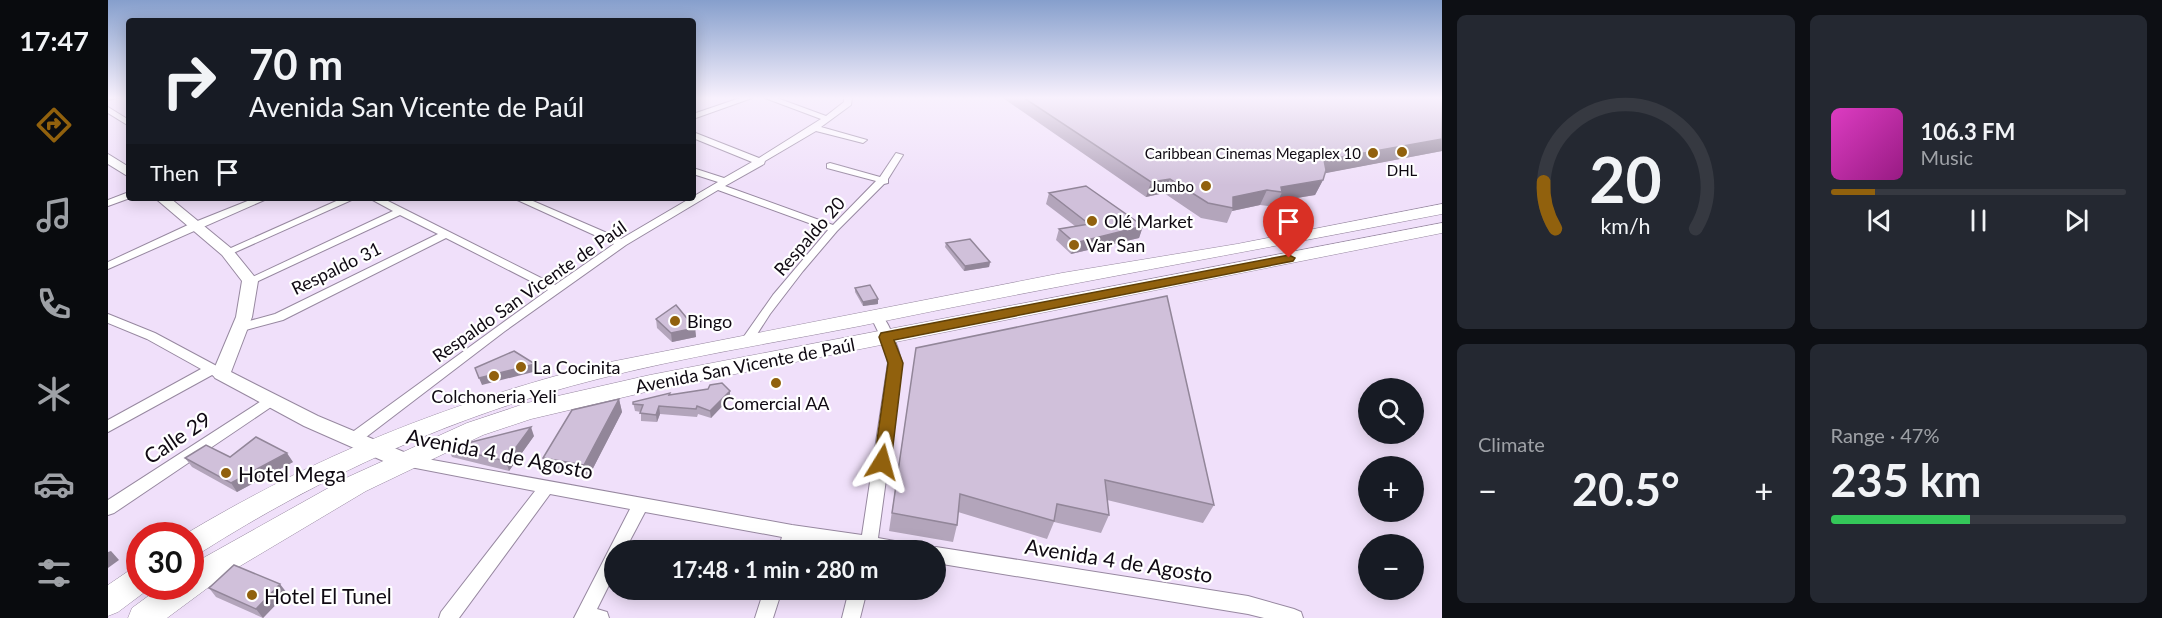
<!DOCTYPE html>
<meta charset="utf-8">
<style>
body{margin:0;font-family:Lato,sans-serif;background:#242831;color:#f1f3f6;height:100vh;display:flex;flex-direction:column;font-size:22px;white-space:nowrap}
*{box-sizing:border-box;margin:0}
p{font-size:20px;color:#9ea1a6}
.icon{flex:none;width:33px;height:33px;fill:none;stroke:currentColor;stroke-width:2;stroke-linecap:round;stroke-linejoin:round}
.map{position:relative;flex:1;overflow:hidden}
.drawer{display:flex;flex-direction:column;gap:15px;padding:15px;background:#0d0f14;width:720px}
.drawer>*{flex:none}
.guide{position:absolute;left:18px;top:18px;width:570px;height:183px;border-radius:6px;box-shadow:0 3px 15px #0003;background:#171b24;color:#f1f3f6;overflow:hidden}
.tools{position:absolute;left:1250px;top:378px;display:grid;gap:12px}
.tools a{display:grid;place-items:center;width:66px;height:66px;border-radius:50%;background:#171b24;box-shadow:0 3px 15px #0003;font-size:30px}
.speed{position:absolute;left:18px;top:522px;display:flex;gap:12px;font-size:30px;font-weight:700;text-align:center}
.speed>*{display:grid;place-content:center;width:78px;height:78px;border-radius:50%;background:#171b24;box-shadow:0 3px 15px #0003;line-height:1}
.speed .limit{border:9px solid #d22;background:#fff;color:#111}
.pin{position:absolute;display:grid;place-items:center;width:51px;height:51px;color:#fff;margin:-62px -26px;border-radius:50% 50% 50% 0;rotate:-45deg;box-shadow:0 0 6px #0007}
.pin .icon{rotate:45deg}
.me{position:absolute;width:66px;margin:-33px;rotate:8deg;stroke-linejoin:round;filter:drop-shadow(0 0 4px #0008)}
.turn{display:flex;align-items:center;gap:21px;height:126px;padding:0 24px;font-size:27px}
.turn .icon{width:78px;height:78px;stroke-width:2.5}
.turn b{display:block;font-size:42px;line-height:51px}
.then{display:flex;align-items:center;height:57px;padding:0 24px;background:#0003;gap:12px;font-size:22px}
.big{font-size:45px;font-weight:700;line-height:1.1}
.drawer .widget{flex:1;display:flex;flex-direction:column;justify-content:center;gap:9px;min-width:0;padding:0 21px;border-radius:9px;background:#242831}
.drawer .dial{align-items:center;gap:0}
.dial svg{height:156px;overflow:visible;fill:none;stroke:#363941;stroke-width:7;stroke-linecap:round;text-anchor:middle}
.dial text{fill:#f1f3f6;stroke:none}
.song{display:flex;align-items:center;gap:18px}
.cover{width:72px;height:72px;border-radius:9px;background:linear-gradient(135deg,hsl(310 70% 55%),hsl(310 70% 35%))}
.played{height:6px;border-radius:3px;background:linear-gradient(90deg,#91610d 15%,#363941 15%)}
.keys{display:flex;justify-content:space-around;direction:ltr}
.heat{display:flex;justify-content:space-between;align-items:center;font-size:33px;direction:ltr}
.charge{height:9px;border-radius:4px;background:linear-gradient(90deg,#34c759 47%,#363941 0)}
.drawer .tiles{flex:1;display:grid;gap:15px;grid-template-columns:repeat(2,1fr)}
.trip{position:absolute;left:496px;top:540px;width:342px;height:60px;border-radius:30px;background:#171b24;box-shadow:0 3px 15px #0003;font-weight:700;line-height:60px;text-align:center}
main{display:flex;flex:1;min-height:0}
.tab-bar{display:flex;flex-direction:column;width:108px;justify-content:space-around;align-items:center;background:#090b0e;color:#9ea1a6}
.tab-bar .icon{width:42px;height:42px}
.tab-bar .current{color:#91610d}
.tab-bar b{font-size:27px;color:#f1f3f6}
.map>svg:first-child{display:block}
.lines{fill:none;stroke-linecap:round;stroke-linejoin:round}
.minor-casing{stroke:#9788a0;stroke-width:2}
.secondary-casing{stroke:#9788a0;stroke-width:2}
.primary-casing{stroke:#9788a0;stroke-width:1}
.minor{fill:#fff;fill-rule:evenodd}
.secondary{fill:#fff;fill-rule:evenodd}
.primary{fill:#fff;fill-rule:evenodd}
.wall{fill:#b3a5bb}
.shaded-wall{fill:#928699}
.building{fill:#d0c0da;stroke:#928699;stroke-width:1.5}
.route{fill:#91610d;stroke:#5e3f08;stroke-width:1.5}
.poi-dot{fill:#91610d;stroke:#fff;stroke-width:2}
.labels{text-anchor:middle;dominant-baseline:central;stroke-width:4.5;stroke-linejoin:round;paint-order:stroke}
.far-poi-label{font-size:15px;fill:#0f0912;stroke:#fff;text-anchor:end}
.poi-label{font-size:18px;fill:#0f0912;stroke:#fff;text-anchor:start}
.street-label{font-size:18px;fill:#0f0912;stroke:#fff}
.near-street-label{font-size:21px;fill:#0f0912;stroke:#fff}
.near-poi-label{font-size:21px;fill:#0f0912;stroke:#fff;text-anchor:start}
</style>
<main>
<nav class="tab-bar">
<b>17:47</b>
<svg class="icon current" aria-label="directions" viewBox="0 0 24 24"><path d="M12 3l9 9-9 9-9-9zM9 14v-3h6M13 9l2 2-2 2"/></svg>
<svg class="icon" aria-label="music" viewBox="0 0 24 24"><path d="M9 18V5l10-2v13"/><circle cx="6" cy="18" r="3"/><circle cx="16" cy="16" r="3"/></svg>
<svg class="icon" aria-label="phone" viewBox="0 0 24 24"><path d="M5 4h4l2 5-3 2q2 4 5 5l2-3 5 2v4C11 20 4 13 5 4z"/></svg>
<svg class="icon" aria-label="climate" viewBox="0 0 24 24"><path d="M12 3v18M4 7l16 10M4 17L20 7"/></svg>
<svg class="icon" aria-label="car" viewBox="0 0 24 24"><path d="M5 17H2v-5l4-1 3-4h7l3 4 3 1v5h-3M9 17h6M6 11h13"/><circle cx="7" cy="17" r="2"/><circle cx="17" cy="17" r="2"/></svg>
<svg class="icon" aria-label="filters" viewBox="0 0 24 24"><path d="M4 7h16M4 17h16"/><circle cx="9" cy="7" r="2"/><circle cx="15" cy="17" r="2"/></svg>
</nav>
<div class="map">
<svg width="1334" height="618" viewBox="0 0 1334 618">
<rect width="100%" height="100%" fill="#f0e0fa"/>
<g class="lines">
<g class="minor-casing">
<path id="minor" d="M632,98H644L585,119V114Z
M657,98H669L718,116L736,102V98H744L743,105L713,127L759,140L755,143L708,131L657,161L656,164L617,186L725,225L768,181L719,168V164L722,163L772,177L788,153L795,155L780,179V183L776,184L729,231L695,271L662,314L642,345H634L632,342L665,295L720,230L610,190L518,245L397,331L249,444L244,446L239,444L237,440L239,436L440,290L338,238L175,320L134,331L128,327L130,324L167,314L330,234L292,215L146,283H138L136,281L285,211L261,198H274L447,285L506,244L405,198H418L513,239L610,182L585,174V168L616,178L644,162L585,138V132L651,158L713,119Z
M0,107L21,120V126L0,113Z
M21,192L22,198L0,206V200Z
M147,198H161L0,269V262L82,224Z
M235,198H248L123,254L119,255L114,252Z
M768,311C780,315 791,351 794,363L770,538L809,545L811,550H752L690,540L686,550H670L674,537L537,512L517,550H507V573L489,609L499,612L501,618H466L522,509L442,494L351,618H331L333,612L427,491L292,465L289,461L292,457L297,455L684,525L754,535L780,363L778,348L762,315Z
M0,314L47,333L118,371L120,374L118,377L113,379L104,375L0,432V420L93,369L39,339L0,323Z
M161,396L166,397L168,401L166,405L6,513L0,515V500Z
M828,547L1140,596L1186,609L1193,612L1195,618H1156L1140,614L828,563V550H822Z
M656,590H674L665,618H647Z
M741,590H759L752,618H734Z"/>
</g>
<g class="secondary-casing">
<path id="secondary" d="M0,154L21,167V177L0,164Z
M47,198H62L124,249L150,281L144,317L123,372L210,416L303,455L306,461L303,467L296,469L289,467L196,426L107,378L104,374L128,317L134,281L114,255Z"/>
</g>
<g class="primary-casing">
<path id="primary" d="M1334,204V214C1140,252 945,286 752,326C665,343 576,357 490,379C347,415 215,475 92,553L82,557V536H74C211,454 338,404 492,364L954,273L1129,244Z
M1334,223V233L542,391L423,419L375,435L258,491L117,575L59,618H20L24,608L54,586H82V567L97,557L240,477L359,423L419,403L542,375Z
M32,566V586H43L42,588L10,612L0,616V585L22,570Z"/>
</g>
<use href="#minor" class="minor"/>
<use href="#secondary" class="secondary"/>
<use href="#primary" class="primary"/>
</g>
<path class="wall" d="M895,98H1334V151L1217,173L1215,180L1207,195L1170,201L1167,207L1152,205L1124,211L1119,223L1093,218L1056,193L1038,197Z
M941,193L1035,226L1031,238L963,254L948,240L951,229L967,226L938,204Z
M838,243L882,262L881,267L856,271L837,247Z
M747,288L770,299V304L755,306L747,292Z
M548,319L587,328L588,337L564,342L549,328Z
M808,348L1106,505L1095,523L999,500L1001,515L993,533L946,522L939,539L850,512L849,525L845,542L781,531Z
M622,391V398L603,418L590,414L589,417L552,414L549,422L533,421V412L527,411L525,402L562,393V395Z
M511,399L514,412L480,478L439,471L435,458Z
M426,436L401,471L344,457L340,448Z
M122,457L185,462L129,492L84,467L77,458Z
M101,588L179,593L155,618L108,597Z"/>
<path class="shaded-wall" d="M0,98H14L1,101Z
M1334,139V151L1208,175L1216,160Z
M1062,179L1056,193L1038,197L1043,182Z
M1215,180L1207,195L1170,201L1174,192L1173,187Z
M1159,190L1152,205L1124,211L1125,208V197Z
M1035,226L1031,238L963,254L967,243Z
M882,262L881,267L856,271L857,266Z
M770,299V304L755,306V302Z
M587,328L588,337L564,342L563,333Z
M427,364L429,371L374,385L371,378Z
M622,391V398L603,418L602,411Z
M511,399L514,412L480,478L476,465Z
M551,406L552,414L549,422L548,415Z
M423,427L426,436L401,471L398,461Z
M179,453L185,462L129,492L123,483Z
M3,551L11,560L0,568V552Z
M172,584L179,593L155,618L148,609Z"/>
<path class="building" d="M916,98H1334V139L1216,160L1218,170L1215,180L1173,187L1174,192L1159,190L1125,197V208L1100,203L1062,179L1043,182Z
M978,186L1035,226L967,243L951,229L981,224L941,193Z
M862,239L882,262L857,266L838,243Z
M762,285L770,299L755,302L747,288Z
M1059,296L1106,505L997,480L1001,515L949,504L946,521L852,494L849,525L784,513L808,348Z
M568,305L587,328L563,333L548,319Z
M406,351L427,364L371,378L367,368Z
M614,383L622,391L602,411L589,406L588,409L551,406L548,415L532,413L535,405L525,404V402L562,393L561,395L600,389L602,385Z
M511,399L476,465L435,458L464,410Z
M423,427L398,461L340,448Z
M148,437L179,453L123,483L77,458L98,445L122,457Z
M126,565L172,584L148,609L101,588Z"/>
<linearGradient id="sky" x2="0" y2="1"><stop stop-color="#869fcc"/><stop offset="0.53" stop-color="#f8f1fd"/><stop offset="1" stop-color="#f8f1fd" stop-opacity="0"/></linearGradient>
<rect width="1334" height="185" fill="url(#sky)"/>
<path class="route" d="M1181,255L1187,258L1185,261L786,340L795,363L783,462L781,467L774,469L768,467L766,462L780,363L771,337L773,333Z"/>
<g class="poi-dot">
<circle cx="1294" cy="152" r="6"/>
<circle cx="1265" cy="153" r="6"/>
<circle cx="1098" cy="186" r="6"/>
<circle cx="984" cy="221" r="6"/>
<circle cx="966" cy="245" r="6"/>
<circle cx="567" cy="321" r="6"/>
<circle cx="413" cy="367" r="6"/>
<circle cx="386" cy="376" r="6"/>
<circle cx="668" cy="383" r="6"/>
<circle cx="118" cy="473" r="6"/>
<circle cx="144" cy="595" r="6"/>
</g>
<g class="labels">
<g class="far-poi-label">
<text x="1253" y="153">Caribbean Cinemas Megaplex 10</text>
<text x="1294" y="170" text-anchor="middle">DHL</text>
<text x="1086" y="186">Jumbo</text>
</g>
<g class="poi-label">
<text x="996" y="221">Olé Market</text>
<text x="978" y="245">Var San</text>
<text x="579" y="321">Bingo</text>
<text x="425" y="367">La Cocinita</text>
<text x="386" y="396" text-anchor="middle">Colchoneria Yeli</text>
<text x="668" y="403" text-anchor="middle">Comercial AA</text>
</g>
<g class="street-label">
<text transform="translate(701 236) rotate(-49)">Respaldo 20</text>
<text transform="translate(228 268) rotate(-26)">Respaldo 31</text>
<text transform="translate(421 291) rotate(-35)">Respaldo San Vicente de Paúl</text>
<text transform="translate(637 365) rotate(-11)">Avenida San Vicente de Paúl</text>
</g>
<g class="near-street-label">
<text transform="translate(69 437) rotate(-34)">Calle 29</text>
<text transform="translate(392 453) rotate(11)">Avenida 4 de Agosto</text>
<text transform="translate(1011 560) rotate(9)">Avenida 4 de Agosto</text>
</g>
<g class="near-poi-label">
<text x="130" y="473">Hotel Mega</text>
<text x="156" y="595">Hotel El Tunel</text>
</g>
</g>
</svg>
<div class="tools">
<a><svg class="icon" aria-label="search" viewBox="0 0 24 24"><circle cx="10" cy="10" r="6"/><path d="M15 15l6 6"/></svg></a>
<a>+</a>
<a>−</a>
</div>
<div class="speed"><div class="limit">30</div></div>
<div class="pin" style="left:1181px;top:258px;background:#d93025"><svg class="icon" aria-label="arrive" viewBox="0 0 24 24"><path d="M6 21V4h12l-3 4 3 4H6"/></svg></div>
<svg class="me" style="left:774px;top:462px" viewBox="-20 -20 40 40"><path d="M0-17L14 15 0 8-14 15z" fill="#91610d" stroke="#fff" stroke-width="4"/></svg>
<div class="trip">17:48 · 1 min · 280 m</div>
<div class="guide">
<div class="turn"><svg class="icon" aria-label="right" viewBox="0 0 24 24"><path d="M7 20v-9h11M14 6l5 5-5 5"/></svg><div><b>70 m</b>Avenida San Vicente de Paúl</div></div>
<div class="then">Then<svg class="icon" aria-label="arrive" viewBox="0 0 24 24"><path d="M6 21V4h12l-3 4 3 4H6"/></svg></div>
</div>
</div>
<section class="drawer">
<div class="tiles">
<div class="widget dial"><svg viewBox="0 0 100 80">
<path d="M14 69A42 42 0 1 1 86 69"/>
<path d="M14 69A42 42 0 0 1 8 45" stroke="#91610d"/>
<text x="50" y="56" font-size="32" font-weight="700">20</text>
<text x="50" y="72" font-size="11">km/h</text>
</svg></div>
<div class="widget">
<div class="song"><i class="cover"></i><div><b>106.3 FM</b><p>Music</p></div></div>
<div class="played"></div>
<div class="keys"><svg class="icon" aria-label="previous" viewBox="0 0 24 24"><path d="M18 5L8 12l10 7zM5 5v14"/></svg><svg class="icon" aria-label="pause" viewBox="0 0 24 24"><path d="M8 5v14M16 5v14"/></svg><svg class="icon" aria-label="next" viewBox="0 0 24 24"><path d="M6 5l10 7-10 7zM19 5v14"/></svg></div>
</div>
<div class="widget"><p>Climate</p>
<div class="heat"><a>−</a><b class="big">20.5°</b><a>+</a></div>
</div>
<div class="widget"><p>Range · 47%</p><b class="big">235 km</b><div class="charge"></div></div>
</div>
</section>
</main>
